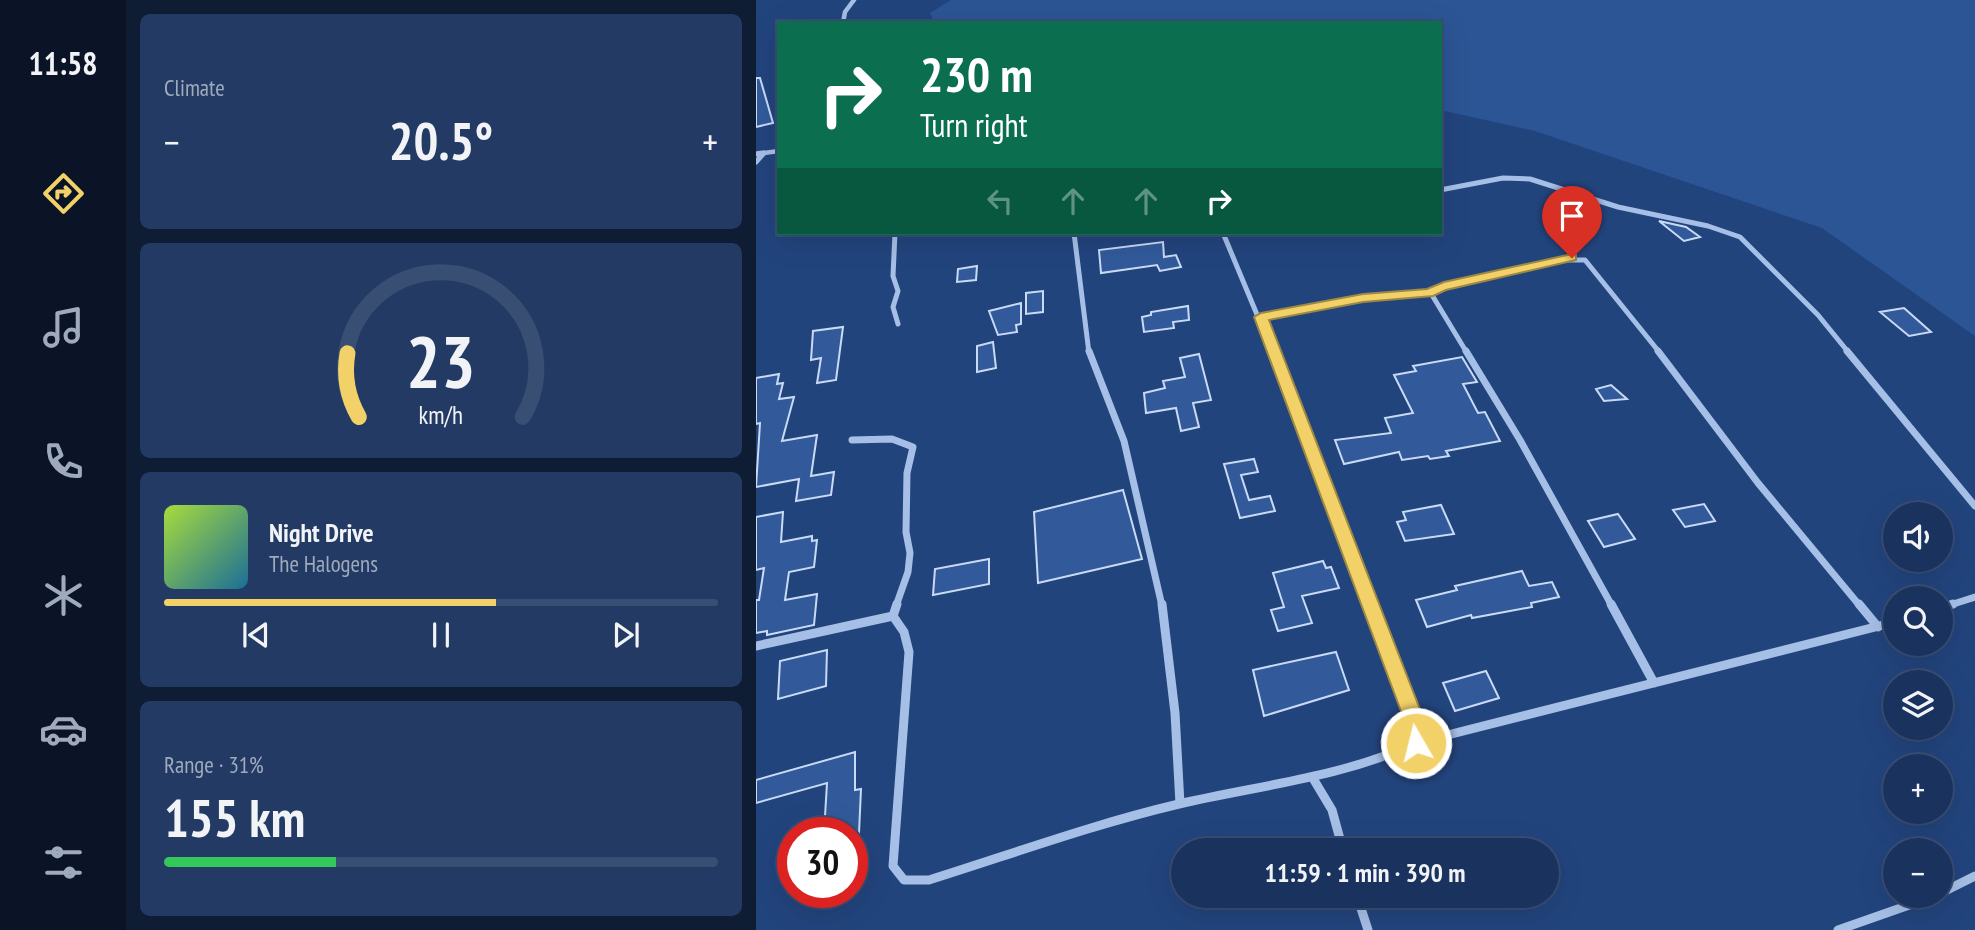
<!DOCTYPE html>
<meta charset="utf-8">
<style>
body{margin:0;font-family:"PT Sans Narrow",sans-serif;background:#233b64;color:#f1f3f6;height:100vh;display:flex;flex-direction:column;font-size:26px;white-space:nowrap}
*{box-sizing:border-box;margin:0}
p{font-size:23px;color:#9faabc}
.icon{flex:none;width:38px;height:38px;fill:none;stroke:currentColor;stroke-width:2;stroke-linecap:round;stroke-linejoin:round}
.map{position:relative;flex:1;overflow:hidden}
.panel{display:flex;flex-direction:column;gap:14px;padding:14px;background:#0e1c34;width:630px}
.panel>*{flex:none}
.hud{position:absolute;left:21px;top:21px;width:665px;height:214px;border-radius:0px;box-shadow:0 7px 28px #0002,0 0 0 2px #384e73;background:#0b6e4f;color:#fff;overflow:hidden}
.buttons{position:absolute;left:1127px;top:502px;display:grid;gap:14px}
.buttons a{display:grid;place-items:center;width:70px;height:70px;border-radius:50%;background:#1a335e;box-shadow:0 7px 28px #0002,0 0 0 2px #384e73;font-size:35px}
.speed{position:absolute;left:21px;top:817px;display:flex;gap:14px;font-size:35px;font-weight:700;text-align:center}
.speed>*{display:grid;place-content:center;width:91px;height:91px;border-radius:50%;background:#1a335e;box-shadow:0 7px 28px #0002,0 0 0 2px #384e73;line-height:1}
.speed .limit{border:10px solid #d22;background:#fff;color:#111}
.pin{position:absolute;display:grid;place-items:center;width:60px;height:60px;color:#fff;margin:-72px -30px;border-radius:50% 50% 50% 0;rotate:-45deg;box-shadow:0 0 7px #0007}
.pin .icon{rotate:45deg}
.me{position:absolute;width:77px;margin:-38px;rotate:352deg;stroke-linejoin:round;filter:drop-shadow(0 0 5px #0008)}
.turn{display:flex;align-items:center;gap:24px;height:147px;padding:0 28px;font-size:32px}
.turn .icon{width:91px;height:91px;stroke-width:2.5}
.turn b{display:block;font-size:49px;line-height:60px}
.lanes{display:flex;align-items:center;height:66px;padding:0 28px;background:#0003;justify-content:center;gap:35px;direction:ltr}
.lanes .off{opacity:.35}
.big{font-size:52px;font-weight:700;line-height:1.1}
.panel .widget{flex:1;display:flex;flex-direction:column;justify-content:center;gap:10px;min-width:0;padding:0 24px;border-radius:10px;background:#233b64}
.panel .dial{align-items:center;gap:0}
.dial svg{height:182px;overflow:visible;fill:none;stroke:#384e73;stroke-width:7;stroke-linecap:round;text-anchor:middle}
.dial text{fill:#f1f3f6;stroke:none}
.song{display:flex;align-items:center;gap:21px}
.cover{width:84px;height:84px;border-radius:10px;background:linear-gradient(135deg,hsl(80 70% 55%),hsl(200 70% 35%))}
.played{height:7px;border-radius:4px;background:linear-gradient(90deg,#f2d268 60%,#384e73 60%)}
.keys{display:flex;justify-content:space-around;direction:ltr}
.heat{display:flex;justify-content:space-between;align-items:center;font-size:38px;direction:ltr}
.charge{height:10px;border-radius:5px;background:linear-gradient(90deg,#34c759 31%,#384e73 0)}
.trip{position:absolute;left:415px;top:838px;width:388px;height:70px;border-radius:35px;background:#1a335e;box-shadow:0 7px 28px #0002,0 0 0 2px #384e73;font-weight:700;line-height:70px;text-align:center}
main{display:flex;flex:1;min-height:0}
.tab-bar{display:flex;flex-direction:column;width:126px;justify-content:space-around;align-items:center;background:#0a1426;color:#9faabc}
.tab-bar .icon{width:49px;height:49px}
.tab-bar .on{color:#f2d268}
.tab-bar b{font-size:32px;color:#f1f3f6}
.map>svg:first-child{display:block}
.green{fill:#2c5595}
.building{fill:#325a9a;stroke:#c9daf5;stroke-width:2}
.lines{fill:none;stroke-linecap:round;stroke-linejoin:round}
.street-far3{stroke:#a6bfe6;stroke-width:4.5}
.street-far2{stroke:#a6bfe6;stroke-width:5}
.street-far1{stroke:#a6bfe6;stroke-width:7}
.street{stroke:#a6bfe6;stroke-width:9}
.route{fill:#f2d268;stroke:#9d8844;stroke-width:2}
</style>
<main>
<nav class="tab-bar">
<b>11:58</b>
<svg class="icon on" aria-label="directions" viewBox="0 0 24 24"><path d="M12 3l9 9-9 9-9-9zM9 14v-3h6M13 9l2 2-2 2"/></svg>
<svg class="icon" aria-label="music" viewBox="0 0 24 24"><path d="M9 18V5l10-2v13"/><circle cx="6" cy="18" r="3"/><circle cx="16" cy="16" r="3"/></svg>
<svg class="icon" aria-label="phone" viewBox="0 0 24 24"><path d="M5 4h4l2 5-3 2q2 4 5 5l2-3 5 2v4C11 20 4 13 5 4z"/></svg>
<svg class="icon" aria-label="climate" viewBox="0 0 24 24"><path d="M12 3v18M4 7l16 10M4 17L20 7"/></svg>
<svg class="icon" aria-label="car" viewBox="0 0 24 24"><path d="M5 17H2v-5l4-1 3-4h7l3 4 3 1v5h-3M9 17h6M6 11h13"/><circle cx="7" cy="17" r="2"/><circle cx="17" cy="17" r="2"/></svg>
<svg class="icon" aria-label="filters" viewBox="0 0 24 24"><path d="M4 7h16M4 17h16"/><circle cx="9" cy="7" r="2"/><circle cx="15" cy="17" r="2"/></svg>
</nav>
<section class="panel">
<div class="widget"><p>Climate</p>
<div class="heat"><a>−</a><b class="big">20.5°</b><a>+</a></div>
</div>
<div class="widget dial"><svg viewBox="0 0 100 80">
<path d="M14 69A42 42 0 1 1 86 69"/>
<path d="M14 69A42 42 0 0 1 9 41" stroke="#f2d268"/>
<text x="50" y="56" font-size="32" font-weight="700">23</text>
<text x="50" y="72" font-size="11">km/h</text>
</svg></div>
<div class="widget">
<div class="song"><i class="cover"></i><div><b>Night Drive</b><p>The Halogens</p></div></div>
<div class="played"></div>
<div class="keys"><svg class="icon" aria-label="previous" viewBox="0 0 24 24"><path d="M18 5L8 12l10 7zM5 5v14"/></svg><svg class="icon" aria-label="pause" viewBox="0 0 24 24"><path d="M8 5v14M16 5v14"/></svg><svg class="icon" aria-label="next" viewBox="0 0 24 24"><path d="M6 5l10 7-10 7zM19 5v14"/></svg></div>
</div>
<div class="widget"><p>Range · 31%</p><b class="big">155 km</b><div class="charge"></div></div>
</section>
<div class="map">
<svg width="1219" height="930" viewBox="0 0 1219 930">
<rect width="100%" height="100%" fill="#22447d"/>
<path class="green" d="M195,0H1219V336L1066,228L779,131L684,110V23H179L174,13Z"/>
<path class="building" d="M0,78H4L17,123L0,127Z
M903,221L930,227L944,237L928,241Z
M407,242L408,257L420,255L425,267L404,271L401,265L345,273L343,250Z
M221,266L220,280L201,282L202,269Z
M287,291V312L270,314V293Z
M265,303V324L260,325L261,332L242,335L233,311Z
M432,306L433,320L417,322L418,328L388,332L386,317L395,315V312Z
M1148,308L1175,332L1153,336L1124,312Z
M87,327L80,380L61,383L65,358L55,360L57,331Z
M237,342L240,368L221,372V346Z
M443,354L455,400L437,403L443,427L425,431L420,408L390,413L388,393L409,388L407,381L429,377L424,358Z
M706,357L721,382L707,384L722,413L729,412L744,441L690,451L693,456L674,459L672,456L646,460L643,452L588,464L579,440L635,433L629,418L657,413L638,375L660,371L657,366Z
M23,374L21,384L27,383L23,399L38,397L26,441L61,435L55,476L78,472L75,495L40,501L43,479L0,487L4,423L0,424V378Z
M855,385L871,399L848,401L840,389Z
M498,459L502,472L485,475L493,500L514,496L519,511L484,518L468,464Z
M367,490L386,559L282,583L278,512Z
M948,504L959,521L929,527L917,510Z
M685,505L698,534L649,541L641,522L650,520L647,512Z
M27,512L25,542L56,536V541L61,540L58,567L33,572L29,600L61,594L58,625L11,635V631L0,633V600H3L8,568L0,570V517Z
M862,514L879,539L848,547L832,521Z
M233,559V584L177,595L179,569Z
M567,561L570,568L575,567L583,588L546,596L556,623L522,631L515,610L528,607L517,573Z
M766,571L773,586L796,582L803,597L775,603L776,607L716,618L715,615L671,627L660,600L701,590L699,586Z
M71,650L70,686L22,699L24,661Z
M580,652L593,690L508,716L497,670Z
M730,671L743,698L699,711L687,683Z
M99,752V790L105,789L103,833H68L71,783L0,803V780Z"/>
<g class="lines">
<path class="street-far3" d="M87,23L89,12L98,0
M0,154L23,151
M6,155L8,153"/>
<path class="street-far2" d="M0,154L6,153
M0,162L8,153
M684,190L747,178L774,179L862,207L952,226L984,237L1062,315L1093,353
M139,233L137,276L142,291L137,307L142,324
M318,233L333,353
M467,233L517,353
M505,317L607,298L677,292
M711,353L676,295L678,289L803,260H829L904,353"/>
<path class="street-far1" d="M333,351L368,441L406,606
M516,351L616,606
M710,351L764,440L856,606
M902,351L1002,483L1104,606
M1091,351L1219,506
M96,440L136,439L157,447L151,473L150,532L154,553L152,572L140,606
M1191,606L1219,597"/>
<path class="street" d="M141,604L137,616L148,632L153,652L137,866L148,880H173C256,854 338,824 423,804C504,785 584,778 660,743L662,729L615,604
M406,604L419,713L424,804
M855,604L898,683
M1103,604L1122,627
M1185,608L1197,604
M0,646L137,616
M660,743L1139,622
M558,780L576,810L587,850
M1185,893L1219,876
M601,896L612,930
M1082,930L1179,896"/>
</g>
<path class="route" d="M816,254L820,255V260L690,290L677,296L607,302L513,320L672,730L667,750L660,752L653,750L650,743L652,730L498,317L505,313L607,294L671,289L688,282Z"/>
</svg>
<div class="buttons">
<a><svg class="icon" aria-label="sound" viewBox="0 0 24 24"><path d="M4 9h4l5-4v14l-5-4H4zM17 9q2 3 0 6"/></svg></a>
<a><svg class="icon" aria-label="search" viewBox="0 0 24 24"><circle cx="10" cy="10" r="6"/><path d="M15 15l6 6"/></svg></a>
<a><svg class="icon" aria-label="layers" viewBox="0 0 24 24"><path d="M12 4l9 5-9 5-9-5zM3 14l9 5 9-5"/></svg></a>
<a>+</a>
<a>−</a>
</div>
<div class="speed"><div class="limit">30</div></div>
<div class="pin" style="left:816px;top:258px;background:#d93025"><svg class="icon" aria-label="arrive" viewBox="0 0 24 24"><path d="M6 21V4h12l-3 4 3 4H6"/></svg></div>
<svg class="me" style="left:660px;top:743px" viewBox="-20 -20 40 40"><circle r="17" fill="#f2d268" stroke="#fff" stroke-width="3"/><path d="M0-11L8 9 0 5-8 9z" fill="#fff"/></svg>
<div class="trip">11:59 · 1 min · 390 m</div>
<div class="hud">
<div class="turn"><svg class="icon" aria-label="right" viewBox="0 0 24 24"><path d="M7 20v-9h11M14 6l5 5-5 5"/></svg><div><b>230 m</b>Turn right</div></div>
<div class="lanes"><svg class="icon off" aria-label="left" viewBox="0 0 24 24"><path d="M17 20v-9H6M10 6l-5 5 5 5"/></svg><svg class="icon off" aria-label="ahead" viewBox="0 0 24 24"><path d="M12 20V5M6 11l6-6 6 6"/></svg><svg class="icon off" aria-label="ahead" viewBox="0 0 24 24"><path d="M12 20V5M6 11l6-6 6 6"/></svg><svg class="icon" aria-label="right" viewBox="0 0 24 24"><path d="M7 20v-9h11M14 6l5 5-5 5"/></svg></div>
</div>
</div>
</main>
